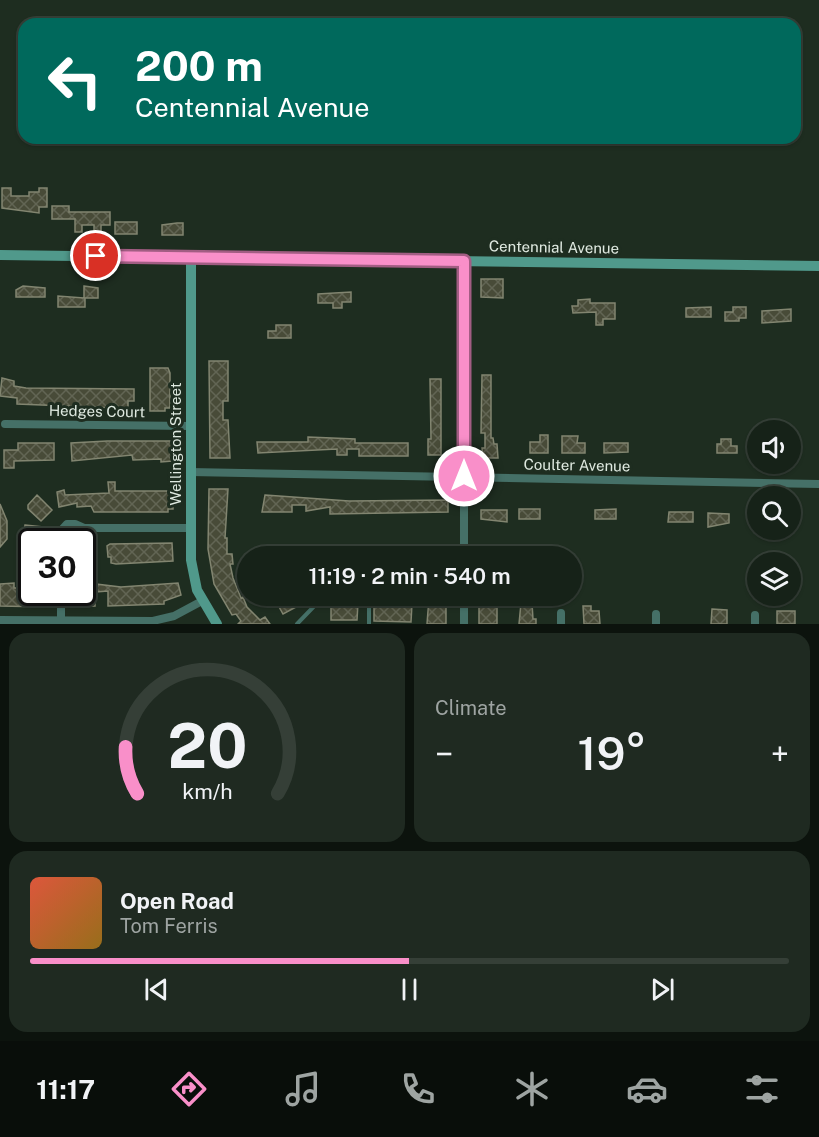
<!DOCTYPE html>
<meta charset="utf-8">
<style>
body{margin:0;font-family:"Public Sans",sans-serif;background:#1f2a21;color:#f1f3f6;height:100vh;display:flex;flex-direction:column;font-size:22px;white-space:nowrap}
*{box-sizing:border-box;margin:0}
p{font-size:20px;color:#9ea4a2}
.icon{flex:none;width:33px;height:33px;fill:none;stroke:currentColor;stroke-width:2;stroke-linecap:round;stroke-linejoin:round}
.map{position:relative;height:624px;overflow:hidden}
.side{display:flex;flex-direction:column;gap:9px;padding:9px;background:#0c130d;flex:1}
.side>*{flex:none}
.guide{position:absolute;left:18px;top:18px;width:783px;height:126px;border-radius:18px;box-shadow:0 2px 4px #0004,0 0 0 2px #353f37;background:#00695c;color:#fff;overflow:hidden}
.controls{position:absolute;left:747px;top:420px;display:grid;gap:12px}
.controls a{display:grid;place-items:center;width:54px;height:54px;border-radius:50%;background:#162218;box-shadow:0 2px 4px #0004,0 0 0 2px #353f37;font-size:30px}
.speed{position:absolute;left:18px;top:528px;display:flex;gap:12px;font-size:30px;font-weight:700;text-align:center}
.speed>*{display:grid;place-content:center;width:78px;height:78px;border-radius:50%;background:#162218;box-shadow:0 2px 4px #0004,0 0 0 2px #353f37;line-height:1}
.speed .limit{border:3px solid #111;border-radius:9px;background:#fff;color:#111}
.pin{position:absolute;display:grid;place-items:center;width:51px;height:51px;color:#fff;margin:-26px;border:3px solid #fff;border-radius:50%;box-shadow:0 2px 6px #0007}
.me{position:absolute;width:66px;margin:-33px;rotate:0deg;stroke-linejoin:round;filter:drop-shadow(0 0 4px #0008)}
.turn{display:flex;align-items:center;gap:21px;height:126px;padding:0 18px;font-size:27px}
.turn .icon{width:78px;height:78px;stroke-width:2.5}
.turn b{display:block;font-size:42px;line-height:51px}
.big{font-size:45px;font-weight:600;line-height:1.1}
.side .tile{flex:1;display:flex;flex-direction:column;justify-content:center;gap:9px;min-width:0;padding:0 21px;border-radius:18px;background:#1f2a21}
.side .dial{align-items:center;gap:0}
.dial svg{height:156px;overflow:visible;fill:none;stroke:#353f37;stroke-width:7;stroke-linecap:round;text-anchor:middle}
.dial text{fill:#f1f3f6;stroke:none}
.song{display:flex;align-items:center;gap:18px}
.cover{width:72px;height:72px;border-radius:9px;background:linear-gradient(135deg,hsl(10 70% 55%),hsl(40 70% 35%))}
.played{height:6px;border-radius:3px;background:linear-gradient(90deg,#f98fc9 50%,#353f37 50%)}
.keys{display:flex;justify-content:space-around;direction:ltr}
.heat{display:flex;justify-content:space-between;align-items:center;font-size:33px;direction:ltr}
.side .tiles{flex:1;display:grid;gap:9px;grid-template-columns:1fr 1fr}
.tile:last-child{grid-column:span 2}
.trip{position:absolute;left:237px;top:546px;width:345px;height:60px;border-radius:30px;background:#162218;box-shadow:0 2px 4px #0004,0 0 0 2px #353f37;font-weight:600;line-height:60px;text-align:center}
.tabs{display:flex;height:96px;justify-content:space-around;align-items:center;background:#090e0a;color:#9ea4a2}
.tabs .icon{width:42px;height:42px}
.tabs .selected{color:#f98fc9}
.tabs b{font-size:27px;color:#f1f3f6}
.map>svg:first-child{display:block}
.building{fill:url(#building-cross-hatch);stroke:#828570;stroke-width:1.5}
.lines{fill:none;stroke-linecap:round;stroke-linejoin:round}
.lane{stroke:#457067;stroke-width:4}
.street{stroke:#457067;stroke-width:8}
.secondary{stroke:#50998b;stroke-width:10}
.route-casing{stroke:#a25d83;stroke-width:15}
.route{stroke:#f98fc9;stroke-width:10}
.labels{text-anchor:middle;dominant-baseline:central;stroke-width:6;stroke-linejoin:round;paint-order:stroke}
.street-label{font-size:15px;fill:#dfe9e0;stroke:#1e2d20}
</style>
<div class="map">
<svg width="819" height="624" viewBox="0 0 819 624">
<defs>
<pattern id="building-cross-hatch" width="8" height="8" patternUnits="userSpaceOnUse" patternTransform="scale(1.5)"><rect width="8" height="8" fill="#484b38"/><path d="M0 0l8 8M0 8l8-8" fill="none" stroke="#626554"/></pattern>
</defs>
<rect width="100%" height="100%" fill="#1e2d20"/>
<path class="building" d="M2,188H11V196H29V192H39V188H47V207H39V213L2,208Z
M52,206H69V212H110V225H101V232H94V225H82V232H75V219H52Z
M115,222H137V234H115Z
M177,223H183V235H162V225Z
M481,279H503V298L481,297Z
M23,286L45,288V297H16V290Z
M84,286L98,288V298H85V307H58V296L84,298Z
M351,292V302H342V308H333V303H318V294Z
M590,299V303H615V319H603V325H596V312L573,313L572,306H578V300Z
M711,307V317H686V308Z
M733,307H746V318H739V321H725V312H733Z
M791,309V321L762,323V311Z
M276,325H291V338H268V331H276Z
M209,361H228V401H223V420H228L230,458H210Z
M150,368H168L170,373V408H165V411H150Z
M482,375H491V438H493L494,444H497L498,458H483L482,448H485V433H481Z
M2,378L14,381V386L26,388L134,389V401H128V408H117L17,404V398L0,396Z
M430,379H441V455H428V439H431Z
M540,435H548V453H530V442H540Z
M562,436H578L577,443H585V453H562Z
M308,437L355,439V443H408V456H359V449H347V455H337V449L258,453L257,442H308Z
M721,439H731V446H737V453H717V444H721Z
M107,441H172V461L161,462V459L133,460L132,455L72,461L71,443Z
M18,443H54V460L14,461V468H4V450H18Z
M604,443H628V452L604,453Z
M108,482H115V491H173V509H168V512H94L91,506L77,507V503L59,507L57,492L64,490L65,495L109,493Z
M209,489H228L225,538H227V554H232L233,564H230L233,578L241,598L243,597L247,607L260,620L265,617L270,624H238L241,621L236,614L232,615L214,584L208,549Z
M37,495L52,510L41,521L28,509V505Z
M265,495L349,501L448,500V512L330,514V507L306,511V505H292V512H262Z
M0,504L7,521V539L0,547Z
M519,509H540V519H519Z
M616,509V519H595V510Z
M481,510H507V522L481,519Z
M669,512H693V522H668Z
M708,513L729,514V523L708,527Z
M25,525L43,527L42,542L23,541Z
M82,542H96V584L121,587L178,583L181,595L164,601V604L108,606V591L95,592V606L77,607V592H82Z
M172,543L173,561L116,564L111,563V557H108L107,546L110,544Z
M483,545H502V556H483Z
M14,583V588H32V592H46V607L0,606V584Z
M273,596H295L300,605L283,614Z
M429,598H446V624H427Z
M479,600H497V624H479Z
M331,603H358L357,620H331Z
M521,603H532L533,619H536V624H519Z
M374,604H412L411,622L374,621Z
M583,606H591V611H599L600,624H584Z
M712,609L727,610V624H711Z
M777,611H795V624H777Z"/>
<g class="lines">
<path class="lane" d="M310,596L315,605
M297,624L324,596
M369,624V596"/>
<path class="street" d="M464,261V556
M5,424L190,426
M190,472L819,484
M58,542V534L67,524H75L84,528H190
M61,592V620
M656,614V624
M755,615V624
M0,620L153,621L174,616L202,601
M464,624V596
M561,624V613"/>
<path class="secondary" d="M0,255L819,266
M191,257V560L197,590L217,624"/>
</g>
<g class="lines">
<g class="route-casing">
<path id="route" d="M96,256L464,261V476"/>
</g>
<use href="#route" class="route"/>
</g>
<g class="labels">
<g class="street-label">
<text transform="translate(554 247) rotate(1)">Centennial Avenue</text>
<text transform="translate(97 411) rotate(1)">Hedges Court</text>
<text transform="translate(175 444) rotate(-90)">Wellington Street</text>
<text transform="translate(577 465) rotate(1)">Coulter Avenue</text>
</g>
</g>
</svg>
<div class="controls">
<a><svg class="icon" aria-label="sound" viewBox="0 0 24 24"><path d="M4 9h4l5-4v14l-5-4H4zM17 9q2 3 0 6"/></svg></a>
<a><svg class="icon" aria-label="search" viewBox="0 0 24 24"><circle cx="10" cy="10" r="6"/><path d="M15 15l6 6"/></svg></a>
<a><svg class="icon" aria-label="layers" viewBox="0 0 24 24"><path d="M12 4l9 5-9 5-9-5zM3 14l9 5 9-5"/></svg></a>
</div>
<div class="speed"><div class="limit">30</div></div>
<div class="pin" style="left:96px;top:256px;background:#d93025"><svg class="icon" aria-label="arrive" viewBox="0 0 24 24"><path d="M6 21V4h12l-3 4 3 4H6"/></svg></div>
<svg class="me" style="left:464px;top:476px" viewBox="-20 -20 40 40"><circle r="17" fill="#f98fc9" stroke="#fff" stroke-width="3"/><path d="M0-11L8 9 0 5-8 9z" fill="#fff"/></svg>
<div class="trip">11:19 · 2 min · 540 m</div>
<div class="guide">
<div class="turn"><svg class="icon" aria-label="left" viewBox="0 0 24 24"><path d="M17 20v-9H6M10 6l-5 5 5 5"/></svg><div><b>200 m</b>Centennial Avenue</div></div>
</div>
</div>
<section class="side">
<div class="tiles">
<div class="tile dial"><svg viewBox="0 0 100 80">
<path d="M14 69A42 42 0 1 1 86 69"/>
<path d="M14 69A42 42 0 0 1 8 45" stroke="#f98fc9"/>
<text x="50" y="56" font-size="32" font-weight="700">20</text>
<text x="50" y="72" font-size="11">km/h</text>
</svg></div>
<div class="tile"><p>Climate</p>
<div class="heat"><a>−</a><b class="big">19°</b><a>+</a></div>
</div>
<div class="tile">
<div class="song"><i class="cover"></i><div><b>Open Road</b><p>Tom Ferris</p></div></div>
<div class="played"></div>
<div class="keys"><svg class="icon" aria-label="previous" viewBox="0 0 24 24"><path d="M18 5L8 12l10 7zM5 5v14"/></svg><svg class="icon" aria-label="pause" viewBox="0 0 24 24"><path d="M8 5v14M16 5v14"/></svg><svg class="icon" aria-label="next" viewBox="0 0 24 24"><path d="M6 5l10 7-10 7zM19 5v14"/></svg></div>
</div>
</div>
</section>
<nav class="tabs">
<b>11:17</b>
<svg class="icon selected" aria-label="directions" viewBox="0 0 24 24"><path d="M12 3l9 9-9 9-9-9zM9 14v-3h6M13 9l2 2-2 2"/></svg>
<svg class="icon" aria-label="music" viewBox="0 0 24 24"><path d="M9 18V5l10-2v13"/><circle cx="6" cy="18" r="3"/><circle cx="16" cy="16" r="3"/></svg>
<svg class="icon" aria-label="phone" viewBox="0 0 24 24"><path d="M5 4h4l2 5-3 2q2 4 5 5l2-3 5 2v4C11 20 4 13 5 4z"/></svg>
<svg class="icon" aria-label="climate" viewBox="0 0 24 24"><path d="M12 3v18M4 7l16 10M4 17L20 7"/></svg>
<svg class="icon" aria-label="car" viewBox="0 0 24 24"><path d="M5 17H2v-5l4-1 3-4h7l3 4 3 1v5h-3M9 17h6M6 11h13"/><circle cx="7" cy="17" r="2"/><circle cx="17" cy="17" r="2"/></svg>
<svg class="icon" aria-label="filters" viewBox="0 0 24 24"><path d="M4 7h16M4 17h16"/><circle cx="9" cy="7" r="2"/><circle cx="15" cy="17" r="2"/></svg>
</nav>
